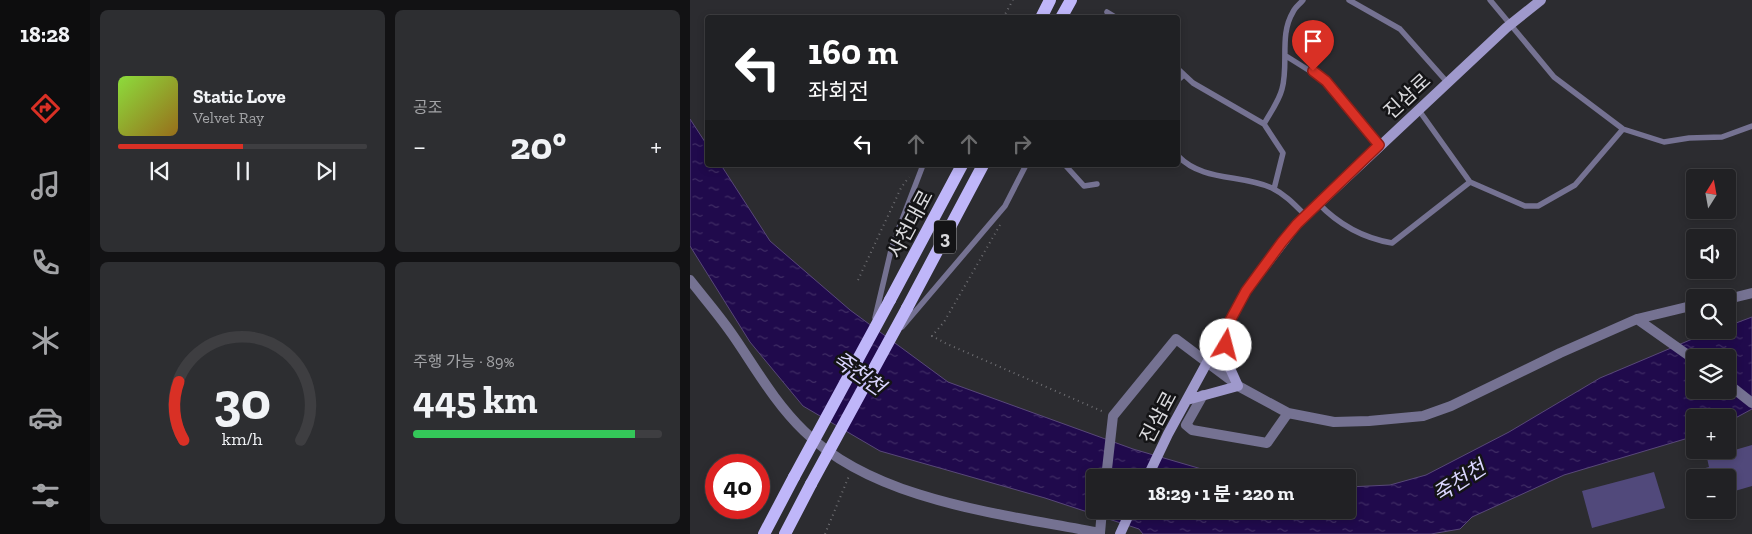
<!DOCTYPE html>
<html lang="ko">
<meta charset="utf-8">
<style>
body{margin:0;font-family:"Zilla Slab","Noto Sans KR",serif;background:#2d2e31;color:#f1f3f6;height:100vh;display:flex;flex-direction:column;font-size:19px;white-space:nowrap}
*{box-sizing:border-box;margin:0}
p{font-size:16px;color:#a2a3a6}
.icon{flex:none;width:28px;height:28px;fill:none;stroke:currentColor;stroke-width:2;stroke-linecap:round;stroke-linejoin:round}
.map{position:relative;flex:1;overflow:hidden}
.details{display:flex;flex-direction:column;gap:10px;padding:10px;background:#121214;width:600px}
.details>*{flex:none}
.top-card{position:absolute;left:15px;top:15px;width:475px;height:152px;border-radius:5px;box-shadow:0 2px 8px #0003,0 0 0 1px #3e3e41;background:#202124;color:#fff;overflow:hidden}
.needle{width:32px;rotate:11deg}
.tools{position:absolute;left:996px;top:169px;display:grid;gap:10px}
.tools a{display:grid;place-items:center;width:50px;height:50px;border-radius:5px;background:#212124;box-shadow:0 2px 8px #0003,0 0 0 1px #3e3e41;font-size:25px}
.speed{position:absolute;left:15px;top:454px;display:flex;gap:10px;font-size:25px;font-weight:700;text-align:center}
.speed>*{display:grid;place-content:center;width:65px;height:65px;border-radius:50%;background:#212124;box-shadow:0 2px 8px #0003,0 0 0 1px #3e3e41;line-height:1}
.speed .limit{border:8px solid #d22;background:#fff;color:#111}
.pin{position:absolute;display:grid;place-items:center;width:42px;height:42px;color:#fff;margin:-51px -21px;border-radius:50% 50% 50% 0;rotate:-45deg;box-shadow:0 0 5px #0007}
.pin .icon{rotate:45deg}
.me{position:absolute;width:55px;margin:-28px;rotate:8deg;stroke-linejoin:round;filter:drop-shadow(0 0 4px #0008)}
.turn{display:flex;align-items:center;gap:18px;height:105px;padding:0 20px;font-size:22px}
.turn .icon{width:65px;height:65px;stroke-width:2.5}
.turn b{display:block;font-size:35px;line-height:42px}
.lanes{display:flex;align-items:center;height:48px;padding:0 20px;background:#0003;justify-content:center;gap:25px;direction:ltr}
.lanes .off{opacity:.35}
.big{font-size:38px;font-weight:700;line-height:1.1}
.details .card{flex:1;display:flex;flex-direction:column;justify-content:center;gap:8px;min-width:0;padding:0 18px;border-radius:8px;background:#2d2e31}
.details .dial{align-items:center;gap:0}
.dial svg{height:130px;overflow:visible;fill:none;stroke:#3e3e41;stroke-width:7;stroke-linecap:round;text-anchor:middle}
.dial text{fill:#f1f3f6;stroke:none}
.song{display:flex;align-items:center;gap:15px}
.cover{width:60px;height:60px;border-radius:8px;background:linear-gradient(135deg,hsl(90 70% 55%),hsl(40 70% 35%))}
.played{height:5px;border-radius:2px;background:linear-gradient(90deg,#d93025 50%,#3e3e41 50%)}
.keys{display:flex;justify-content:space-around;direction:ltr}
.heat{display:flex;justify-content:space-between;align-items:center;font-size:28px;direction:ltr}
.charge{height:8px;border-radius:4px;background:linear-gradient(90deg,#34c759 89%,#3e3e41 0)}
.details .tiles{flex:1;display:grid;gap:10px;grid-template-columns:repeat(2,1fr)}
.trip{position:absolute;left:396px;top:469px;width:270px;height:50px;border-radius:5px;background:#212124;box-shadow:0 2px 8px #0003,0 0 0 1px #3e3e41;font-weight:700;line-height:50px;text-align:center}
main{display:flex;flex:1;min-height:0}
.tabs{display:flex;flex-direction:column;width:90px;justify-content:space-around;align-items:center;background:#0d0d0e;color:#a2a3a6}
.tabs .icon{width:35px;height:35px}
.tabs .selected{color:#d93025}
.tabs b{font-size:22px;color:#f1f3f6}
.map>svg:first-child{display:block}
.park{fill:#51497b}
.water{fill:url(#water-ripples);stroke:#584878;fill-rule:evenodd}
.lines{fill:none;stroke-linecap:round;stroke-linejoin:round}
.path{stroke:#6d6d71;stroke-width:2;stroke-dasharray:1 4;stroke-linecap:butt}
.lane{stroke:#757292;stroke-width:5.5}
.street{stroke:#757292;stroke-width:10}
.secondary{stroke:#9f99cc;stroke-width:10}
.primary{stroke:#bfb6f9;stroke-width:12}
.primary-bridge{stroke:#bfb6f9;stroke-width:12}
.route-casing{stroke:#8d1f18;stroke-width:12}
.route{stroke:#d93025;stroke-width:9}
.labels{text-anchor:middle;dominant-baseline:central;stroke-width:5;stroke-linejoin:round;paint-order:stroke}
.shield{fill:#141416;stroke:#9f9fa1;stroke-width:1}
.shield-label{font-size:19px;font-weight:bold;fill:#dadadd}
.street-label{font-size:20px;fill:#dadadd;stroke:#141416}
.water-label{font-size:21px;font-style:italic;fill:#dad5fe;stroke:#141416}
</style>
<main>
<nav class="tabs">
<b>18:28</b>
<svg class="icon selected" aria-label="directions" viewBox="0 0 24 24"><path d="M12 3l9 9-9 9-9-9zM9 14v-3h6M13 9l2 2-2 2"/></svg>
<svg class="icon" aria-label="music" viewBox="0 0 24 24"><path d="M9 18V5l10-2v13"/><circle cx="6" cy="18" r="3"/><circle cx="16" cy="16" r="3"/></svg>
<svg class="icon" aria-label="phone" viewBox="0 0 24 24"><path d="M5 4h4l2 5-3 2q2 4 5 5l2-3 5 2v4C11 20 4 13 5 4z"/></svg>
<svg class="icon" aria-label="climate" viewBox="0 0 24 24"><path d="M12 3v18M4 7l16 10M4 17L20 7"/></svg>
<svg class="icon" aria-label="car" viewBox="0 0 24 24"><path d="M5 17H2v-5l4-1 3-4h7l3 4 3 1v5h-3M9 17h6M6 11h13"/><circle cx="7" cy="17" r="2"/><circle cx="17" cy="17" r="2"/></svg>
<svg class="icon" aria-label="filters" viewBox="0 0 24 24"><path d="M4 7h16M4 17h16"/><circle cx="9" cy="7" r="2"/><circle cx="15" cy="17" r="2"/></svg>
</nav>
<section class="details">
<div class="tiles">
<div class="card">
<div class="song"><i class="cover"></i><div><b>Static Love</b><p>Velvet Ray</p></div></div>
<div class="played"></div>
<div class="keys"><svg class="icon" aria-label="previous" viewBox="0 0 24 24"><path d="M18 5L8 12l10 7zM5 5v14"/></svg><svg class="icon" aria-label="pause" viewBox="0 0 24 24"><path d="M8 5v14M16 5v14"/></svg><svg class="icon" aria-label="next" viewBox="0 0 24 24"><path d="M6 5l10 7-10 7zM19 5v14"/></svg></div>
</div>
<div class="card"><p>공조</p>
<div class="heat"><a>−</a><b class="big">20°</b><a>+</a></div>
</div>
<div class="card dial"><svg viewBox="0 0 100 80">
<path d="M14 69A42 42 0 1 1 86 69"/>
<path d="M14 69A42 42 0 0 1 11 33" stroke="#d93025"/>
<text x="50" y="56" font-size="32" font-weight="700">30</text>
<text x="50" y="72" font-size="11">km/h</text>
</svg></div>
<div class="card"><p>주행 가능 · 89%</p><b class="big">445 km</b><div class="charge"></div></div>
</div>
</section>
<div class="map">
<svg width="1062" height="534" viewBox="0 0 1062 534">
<defs>
<pattern id="water-ripples" width="26" height="14" patternUnits="userSpaceOnUse" patternTransform="scale(1.25)"><rect width="26" height="14" fill="#200a4c"/><path d="M2 4q2-2 4 0t4 0M15 11q2-2 4 0t4 0" fill="none" stroke="#402d65"/></pattern>
</defs>
<rect width="100%" height="100%" fill="#2c2c30"/>
<path class="park" d="M1062,445V486L1038,493V478H1005L1004,502L997,473L1019,467L1017,458Z
M964,472L975,508L902,528L892,491Z"/>
<path class="water" d="M0,119L17,145L18,165H31L80,241L160,310L258,382L443,449L515,470L553,477L405,478V510H658V487L700,485L736,475L819,432L910,378L1019,332L1038,330V326L1062,317V409L1038,422V418H1005V436L874,475L782,517L770,529L741,534H453L449,529L355,498L190,451L113,406L60,342L0,246ZM1005,358H1038V390H1005Z"/>
<g class="lines">
<path class="path" d="M313,18L323,0
M310,225L254,322L242,336L257,344L414,412
M168,280L211,188L219,177
M135,534L159,476"/>
<path class="lane" d="M659,0L710,29L757,82
M800,0L864,77L933,129L974,142L999,138L1032,137L1062,126
M417,12L427,18
M596,56L636,81L689,145
M488,69L503,83L574,124L593,153L584,189
M488,80L494,75
M728,109L780,182L835,206H848L885,185L933,129
M574,124C580,113 589,101 592,89C599,64 589,35 603,12C605,7 610,4 613,0
M488,156C513,182 551,174 582,188C596,195 605,205 615,215
M375,165L394,186L407,184
M628,203C648,224 673,238 702,243L780,182
M185,318L202,246L233,165
M212,327L315,206L336,165"/>
<path class="street" d="M0,280C14,298 29,315 42,334C65,367 84,402 114,431C186,502 314,514 410,533L412,510
M1038,299L1062,293
M947,319L1005,360
M1038,384L1062,403
M513,395L496,425L502,430L577,443L598,413
M416,478L423,416L486,339L550,387L598,413L644,422L679,421L733,416L761,406L870,353L947,319L1005,305"/>
<path class="secondary" d="M497,400L548,386L539,366L536,330
M457,478L478,434L556,291L607,224L816,28L851,0
M430,534L441,510"/>
<path class="primary" d="M351,18L360,0
M371,18L381,0
M200,300L272,165
M217,308L293,165
M74,534L104,477
M95,534L121,484"/>
<path class="primary-bridge" d="M104,477L200,300
M121,484L217,308"/>
</g>
<g class="lines">
<g class="route-casing">
<path id="route" d="M536,345V328L556,291L592,242L607,224L689,145L636,81L623,71"/>
</g>
<use href="#route" class="route"/>
</g>
<g class="labels">
<rect class="shield" x="244" y="220.5" width="22" height="33" rx="4"/>
<g class="shield-label">
<text x="255" y="237">3</text>
</g>
<g class="street-label">
<text transform="translate(717 96) rotate(-43)">진삼로</text>
<text transform="translate(220 224) rotate(-62)">사천대로</text>
<text transform="translate(468 417) rotate(-62)">진삼로</text>
</g>
<g class="water-label">
<text transform="translate(169 373) rotate(35)">죽천천</text>
<text transform="translate(769 481) rotate(-33)">죽천천</text>
</g>
</g>
</svg>
<div class="tools">
<a><svg class="needle" viewBox="-14 -14 28 28"><path d="M0-13l5 13h-10z" fill="#e53935"/><path d="M0 13l5-13h-10z" fill="#a2a3a6"/></svg></a>
<a><svg class="icon" aria-label="sound" viewBox="0 0 24 24"><path d="M4 9h4l5-4v14l-5-4H4zM17 9q2 3 0 6"/></svg></a>
<a><svg class="icon" aria-label="search" viewBox="0 0 24 24"><circle cx="10" cy="10" r="6"/><path d="M15 15l6 6"/></svg></a>
<a><svg class="icon" aria-label="layers" viewBox="0 0 24 24"><path d="M12 4l9 5-9 5-9-5zM3 14l9 5 9-5"/></svg></a>
<a>+</a>
<a>−</a>
</div>
<div class="speed"><div class="limit">40</div></div>
<div class="pin" style="left:623px;top:71px;background:#d93025"><svg class="icon" aria-label="arrive" viewBox="0 0 24 24"><path d="M6 21V4h12l-3 4 3 4H6"/></svg></div>
<svg class="me" style="left:536px;top:345px" viewBox="-20 -20 40 40"><circle r="19" fill="#fff"/><path d="M0-13L10 11 0 6-10 11z" fill="#d93025"/></svg>
<div class="trip">18:29 · 1 분 · 220 m</div>
<div class="top-card">
<div class="turn"><svg class="icon" aria-label="left" viewBox="0 0 24 24"><path d="M17 20v-9H6M10 6l-5 5 5 5"/></svg><div><b>160 m</b>좌회전</div></div>
<div class="lanes"><svg class="icon" aria-label="left" viewBox="0 0 24 24"><path d="M17 20v-9H6M10 6l-5 5 5 5"/></svg><svg class="icon off" aria-label="ahead" viewBox="0 0 24 24"><path d="M12 20V5M6 11l6-6 6 6"/></svg><svg class="icon off" aria-label="ahead" viewBox="0 0 24 24"><path d="M12 20V5M6 11l6-6 6 6"/></svg><svg class="icon off" aria-label="right" viewBox="0 0 24 24"><path d="M7 20v-9h11M14 6l5 5-5 5"/></svg></div>
</div>
</div>
</main>
